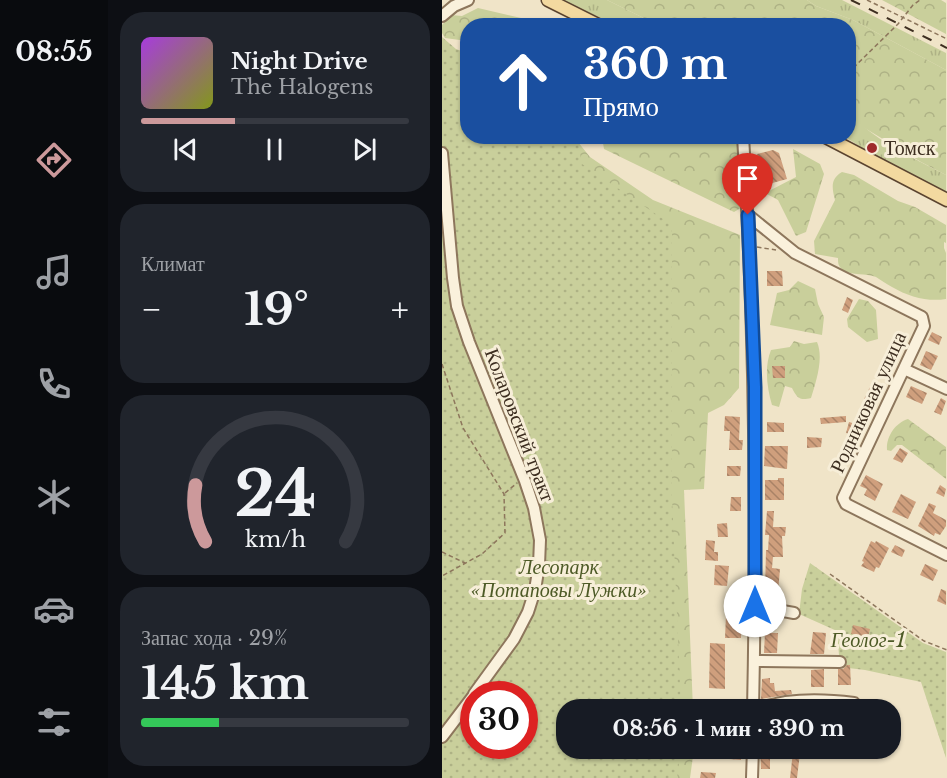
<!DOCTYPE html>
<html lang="ru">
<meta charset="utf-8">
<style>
body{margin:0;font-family:"Libre Baskerville",serif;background:#20242c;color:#f1f3f6;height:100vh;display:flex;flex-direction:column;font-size:22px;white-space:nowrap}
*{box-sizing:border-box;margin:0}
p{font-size:20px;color:#9ea1a6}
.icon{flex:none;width:33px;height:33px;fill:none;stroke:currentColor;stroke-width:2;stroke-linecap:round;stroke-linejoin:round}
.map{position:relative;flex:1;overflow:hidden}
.details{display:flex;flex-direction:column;gap:12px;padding:12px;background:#0d0f14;width:334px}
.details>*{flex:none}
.guide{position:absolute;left:18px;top:18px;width:396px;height:126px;border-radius:24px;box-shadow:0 2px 4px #0004;background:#1a4fa0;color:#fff;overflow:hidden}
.speed{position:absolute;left:18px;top:681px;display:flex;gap:12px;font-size:30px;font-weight:700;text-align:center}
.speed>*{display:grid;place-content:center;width:78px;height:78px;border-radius:50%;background:#171b24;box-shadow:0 2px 4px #0004;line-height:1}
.speed .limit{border:9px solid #d22;background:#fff;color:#111}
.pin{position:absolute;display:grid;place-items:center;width:51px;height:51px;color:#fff;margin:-62px -26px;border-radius:50% 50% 50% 0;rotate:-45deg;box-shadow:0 0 6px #0007}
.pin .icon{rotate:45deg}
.me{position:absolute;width:66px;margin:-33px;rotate:0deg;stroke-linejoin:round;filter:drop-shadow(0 0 4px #0008)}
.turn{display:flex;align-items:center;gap:21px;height:126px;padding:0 24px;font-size:27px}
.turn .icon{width:78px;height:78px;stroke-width:2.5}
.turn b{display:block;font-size:42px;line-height:51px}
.big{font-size:45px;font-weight:700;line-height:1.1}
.details .widget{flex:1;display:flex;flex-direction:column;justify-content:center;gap:9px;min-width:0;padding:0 21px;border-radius:24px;background:#20242c}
.details .dial{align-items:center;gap:0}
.dial svg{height:156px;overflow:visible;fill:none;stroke:#363941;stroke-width:7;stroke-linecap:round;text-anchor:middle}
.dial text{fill:#f1f3f6;stroke:none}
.song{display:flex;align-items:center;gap:18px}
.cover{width:72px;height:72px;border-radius:9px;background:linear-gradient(135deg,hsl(280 70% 55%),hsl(70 70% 35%))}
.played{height:6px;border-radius:3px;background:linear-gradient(90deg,#cc999b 35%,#363941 35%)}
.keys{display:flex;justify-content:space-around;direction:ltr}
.heat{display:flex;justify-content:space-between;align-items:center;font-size:33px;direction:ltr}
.charge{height:9px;border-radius:4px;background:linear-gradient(90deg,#34c759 29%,#363941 0)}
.trip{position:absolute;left:114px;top:699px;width:345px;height:60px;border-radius:24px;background:#171b24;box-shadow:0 2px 4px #0004;font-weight:700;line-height:60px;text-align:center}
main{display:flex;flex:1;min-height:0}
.menu{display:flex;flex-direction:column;width:108px;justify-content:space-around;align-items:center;background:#090b0e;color:#9ea1a6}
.menu .icon{width:42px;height:42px}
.menu .on{color:#cc999b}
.menu b{font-size:27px;color:#f1f3f6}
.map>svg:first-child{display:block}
.grass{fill:url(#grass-tufts)}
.forest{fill:url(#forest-crowns)}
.park{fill:url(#park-dots);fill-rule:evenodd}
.building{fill:url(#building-back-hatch)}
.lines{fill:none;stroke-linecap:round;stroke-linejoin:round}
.minor-casing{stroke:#8d765c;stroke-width:14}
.major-casing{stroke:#5b4430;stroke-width:15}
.path{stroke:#8d765c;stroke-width:1.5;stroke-dasharray:4.5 3;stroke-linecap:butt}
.minor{stroke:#faf1dc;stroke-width:10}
.major{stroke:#f3d9a0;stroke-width:12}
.rail{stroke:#3d2e20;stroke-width:2;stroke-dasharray:10 10;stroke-linecap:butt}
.route-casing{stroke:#114b97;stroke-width:15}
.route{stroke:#1a73e8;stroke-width:10}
.poi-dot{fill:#9e2a2b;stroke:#f7eed8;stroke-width:2}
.labels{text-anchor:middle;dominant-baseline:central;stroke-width:6;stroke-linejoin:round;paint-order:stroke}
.poi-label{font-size:20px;fill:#3d2e20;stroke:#f7eed8;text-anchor:start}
.street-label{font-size:20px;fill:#3d2e20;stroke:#f7eed8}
.park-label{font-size:20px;font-style:italic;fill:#4d5a26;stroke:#f7eed8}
</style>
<main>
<nav class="menu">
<b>08:55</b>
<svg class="icon on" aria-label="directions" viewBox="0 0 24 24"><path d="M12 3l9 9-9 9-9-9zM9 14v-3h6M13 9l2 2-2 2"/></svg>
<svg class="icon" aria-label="music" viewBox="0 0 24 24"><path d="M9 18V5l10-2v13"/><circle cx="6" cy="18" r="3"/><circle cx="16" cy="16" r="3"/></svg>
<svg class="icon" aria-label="phone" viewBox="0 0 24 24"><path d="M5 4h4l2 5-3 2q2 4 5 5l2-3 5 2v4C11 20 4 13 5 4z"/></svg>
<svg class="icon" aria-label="climate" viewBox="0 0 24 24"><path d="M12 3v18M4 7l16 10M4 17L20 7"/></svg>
<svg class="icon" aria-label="car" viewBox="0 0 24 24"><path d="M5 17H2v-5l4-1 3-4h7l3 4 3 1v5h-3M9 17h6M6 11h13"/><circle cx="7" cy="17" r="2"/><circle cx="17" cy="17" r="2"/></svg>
<svg class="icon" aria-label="filters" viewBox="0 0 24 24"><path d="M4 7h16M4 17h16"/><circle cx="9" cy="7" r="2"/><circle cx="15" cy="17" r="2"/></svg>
</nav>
<section class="details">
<div class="widget">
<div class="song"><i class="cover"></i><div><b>Night Drive</b><p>The Halogens</p></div></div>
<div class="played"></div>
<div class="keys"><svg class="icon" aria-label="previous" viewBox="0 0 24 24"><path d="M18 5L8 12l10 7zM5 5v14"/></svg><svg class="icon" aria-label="pause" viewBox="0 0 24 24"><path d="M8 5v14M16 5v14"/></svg><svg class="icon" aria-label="next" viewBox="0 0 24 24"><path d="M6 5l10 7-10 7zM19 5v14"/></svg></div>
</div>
<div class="widget"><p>Климат</p>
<div class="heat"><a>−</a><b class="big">19°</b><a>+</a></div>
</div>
<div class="widget dial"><svg viewBox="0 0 100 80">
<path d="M14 69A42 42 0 1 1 86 69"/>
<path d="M14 69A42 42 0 0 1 9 40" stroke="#cc999b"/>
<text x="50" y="56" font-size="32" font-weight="700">24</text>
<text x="50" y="72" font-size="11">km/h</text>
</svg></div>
<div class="widget"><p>Запас хода · 29%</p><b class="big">145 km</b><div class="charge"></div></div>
</section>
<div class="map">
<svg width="505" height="778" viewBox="0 0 505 778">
<defs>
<pattern id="grass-tufts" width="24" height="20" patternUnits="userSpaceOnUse" patternTransform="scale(1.5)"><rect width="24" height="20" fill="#c9cf9b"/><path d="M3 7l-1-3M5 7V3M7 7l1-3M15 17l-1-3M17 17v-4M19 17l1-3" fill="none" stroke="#aeb285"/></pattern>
<pattern id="forest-crowns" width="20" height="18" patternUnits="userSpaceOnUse" patternTransform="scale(1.5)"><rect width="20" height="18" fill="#c9cf9b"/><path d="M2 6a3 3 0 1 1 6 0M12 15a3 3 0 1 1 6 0" fill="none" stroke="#aeb285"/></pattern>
<pattern id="park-dots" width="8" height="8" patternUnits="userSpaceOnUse" patternTransform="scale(1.5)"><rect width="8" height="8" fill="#c9cf9b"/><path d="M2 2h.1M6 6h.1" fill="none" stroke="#aeb285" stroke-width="1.8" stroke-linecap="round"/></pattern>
<pattern id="building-back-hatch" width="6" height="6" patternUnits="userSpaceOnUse" patternTransform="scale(1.5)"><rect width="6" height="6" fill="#cf9f7d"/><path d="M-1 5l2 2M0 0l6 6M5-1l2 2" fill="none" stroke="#a98266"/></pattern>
</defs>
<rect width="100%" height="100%" fill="#f0e4c8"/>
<path class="grass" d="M121,0H165L216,25H173Z
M365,0H400L504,53V70L411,20L374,6Z
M407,111C425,137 475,160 504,175V192L427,152L403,137L406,136Z"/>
<path class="forest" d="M165,0H365L374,6L411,20L504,70V175L479,162L416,124L407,111L406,26L216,25Z
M440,0H499L504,3V34Z
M36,8L92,21L102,25L26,26L25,41L3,38L0,33V25L9,15L20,16Z
M26,136L132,137L148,157L211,200L298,235L297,388L282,405L266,413L262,489L242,490L251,709L124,710V748L252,749L248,778H0L32,746H82V694Z
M160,137H296L302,206L292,212L162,149Z
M351,149L378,164L382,174L364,232L354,236L336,200L323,193L354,177Z
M400,172L412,175L456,201L473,207L504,225V243L502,242V248L504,253V299C486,302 467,297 450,287C444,284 439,280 434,277C424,273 410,276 401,270C396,266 396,263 396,258L373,254L372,241L393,200C390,188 388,179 400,172Z
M356,281L373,289L376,304L382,317L380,335L328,325L335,293L347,290Z
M417,299L426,301L434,310L436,339L425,342L406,327L405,319Z
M352,341L362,344L375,342C382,358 374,382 369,398C358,401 355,398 350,388L343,386L337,407L330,405C325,388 322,367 329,350L348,347Z
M466,419L504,447V479L460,445H455L449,451L445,450C444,437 453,423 466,419Z"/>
<path class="park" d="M0,37L14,49L25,53L26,136L135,137L140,164L230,225V497L239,709L124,710V748L239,749L235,778H0ZM32,694H82V746H32Z
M368,563L481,643L504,652V758L479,682L423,670L398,667L395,631L357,614L360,589Z"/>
<path class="building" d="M331,150L337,153L345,179L323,185L315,154Z
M325,271H340L341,286H325Z
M405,297L411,300L406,313L400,310Z
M490,332L500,337L497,345L486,340Z
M449,343L460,347L453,364L442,359Z
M484,351L496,356L489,370L478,365Z
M330,366H343V378H331Z
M429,385L438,390L430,403L422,399Z
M469,386L485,393L480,404L464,397Z
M499,398L504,401L499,415L492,412Z
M283,416L298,417L297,440H301L300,450H287L288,431H282Z
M404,416V422L379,424L378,418Z
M325,422L342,423V432H325Z
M407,422L417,425L414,436L404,433Z
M365,437L380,438L379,447L365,448Z
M323,446H346L345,469L322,466Z
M458,448L466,453L460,463L451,459Z
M285,466H299L298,476H285Z
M424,475L441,484L433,501L422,495L425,489L418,486Z
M336,478H342V500H323V480H336Z
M498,485L504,489L502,497L494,493Z
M459,494L474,502L466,519L450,512Z
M289,497H299V511H288Z
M487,503L494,506L491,513L504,520V526L498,535L493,533L492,536L476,526Z
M325,511H332L331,527H344L343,536H340L341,557H331L330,568L338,569L336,592L328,593H323L324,550H326L327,535H323Z
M285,523L286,537H276L275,524Z
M264,540L273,541L272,552H276V561L263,560Z
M429,541L433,543L434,541L447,548L437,568L434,567L432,572L419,566L422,562L420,561Z
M453,545L463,550L460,557L449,552Z
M483,564L496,570L491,581L478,575Z
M273,565L287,566L285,586L272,585Z
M499,589L504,591V605L495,601Z
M285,592H300L299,638H283Z
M320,615L330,617L329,633H336L335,653H322L323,632H321L320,628Z
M411,625L428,629L426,637L409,634Z
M371,632L384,633L382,654H368Z
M268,643L283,644V689L267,688Z
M405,665H408L409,685H396V669H401Z
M382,669V687H369V670Z
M328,678V683H332L333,691L349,690L350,694L319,699L320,679Z
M261,748H273V759H261Z
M287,748H299V760L287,759Z
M328,748V769H319L318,749Z
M351,752L358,753L355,778H348Z
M259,772L274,773L273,778H258Z"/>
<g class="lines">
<g class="minor-casing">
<path id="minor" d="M0,16L12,6L26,0
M301,136C313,327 315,518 311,710
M0,153L11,278L15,306L27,342L83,481L92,508L98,540L97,565L93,590L86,612L72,639L32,694
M306,215L353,253L480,317L482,326L401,498L404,504L505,555
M462,369L505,389
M313,606L352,613
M312,661L398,662
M311,708C323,707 333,704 344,702C367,699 389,700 412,703
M0,737L32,695
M310,778L311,748"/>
</g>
<g class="major-casing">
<path id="major" d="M106,0L158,26
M382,136L505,200"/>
</g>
<path class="path" d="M425,0L505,39
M406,73L456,24L471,5L478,0
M315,247L334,250
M0,364L21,428L62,494L63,533L40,554L0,576
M63,493L75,483
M0,552L23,563
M388,574L482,641L505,650"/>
<use href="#minor" class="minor"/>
<use href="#major" class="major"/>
<path class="rail" d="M409,0L505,48"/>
</g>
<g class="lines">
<g class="route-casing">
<path id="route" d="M306,215L313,387V606"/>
</g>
<use href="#route" class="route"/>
</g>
<circle class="poi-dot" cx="430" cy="148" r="6"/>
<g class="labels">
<g class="poi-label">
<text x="442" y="148">Томск</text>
</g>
<g class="street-label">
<text transform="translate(426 402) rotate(-65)">Родниковая улица</text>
<text transform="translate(78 425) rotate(69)">Коларовский тракт</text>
</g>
<g class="park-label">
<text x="117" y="567">Лесопарк<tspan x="117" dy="23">«Потаповы Лужки»</tspan></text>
<text x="426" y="640">Геолог-1</text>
</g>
</g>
</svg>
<div class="speed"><div class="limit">30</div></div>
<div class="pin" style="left:306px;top:215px;background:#d93025"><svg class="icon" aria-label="arrive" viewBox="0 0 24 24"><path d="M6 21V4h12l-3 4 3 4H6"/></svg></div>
<svg class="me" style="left:313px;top:606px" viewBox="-20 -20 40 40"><circle r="19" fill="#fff"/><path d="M0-13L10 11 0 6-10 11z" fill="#1a73e8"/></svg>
<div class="trip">08:56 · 1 мин · 390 m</div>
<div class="guide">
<div class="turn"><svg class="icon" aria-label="ahead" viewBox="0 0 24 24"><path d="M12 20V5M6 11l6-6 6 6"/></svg><div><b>360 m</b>Прямо</div></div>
</div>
</div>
</main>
